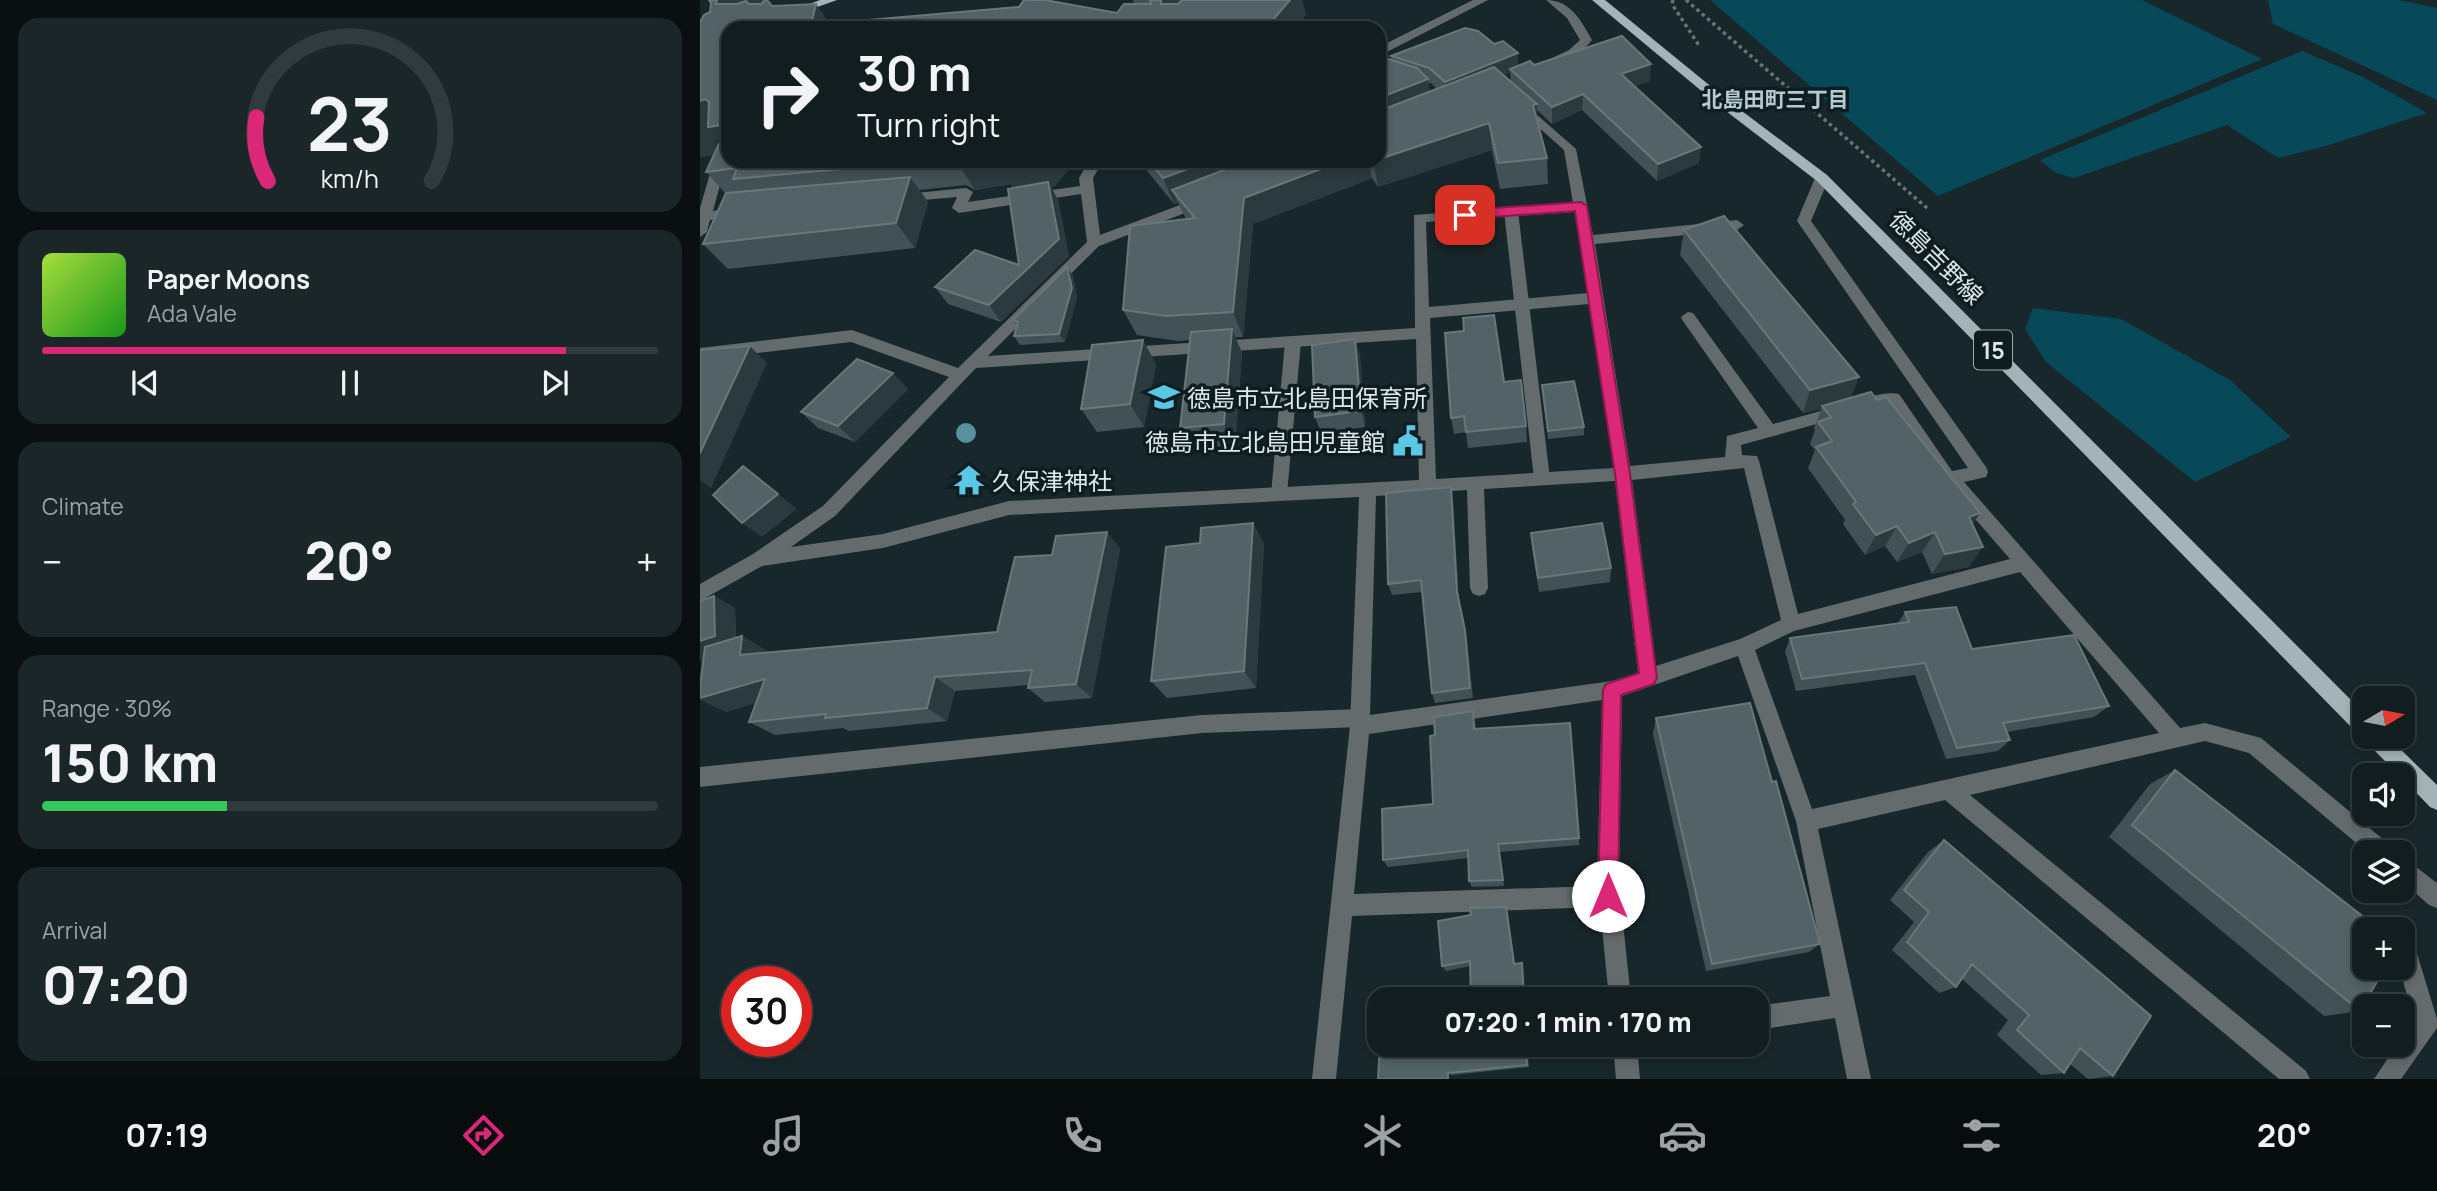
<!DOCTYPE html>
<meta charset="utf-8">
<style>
body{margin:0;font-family:Manrope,"Noto Sans JP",sans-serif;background:#1b2629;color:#f1f3f6;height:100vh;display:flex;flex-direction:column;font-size:26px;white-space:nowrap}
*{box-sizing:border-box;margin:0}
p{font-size:23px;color:#9ca2a5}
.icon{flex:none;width:38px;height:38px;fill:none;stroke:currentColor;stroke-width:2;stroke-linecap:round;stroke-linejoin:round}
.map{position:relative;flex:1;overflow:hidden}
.drawer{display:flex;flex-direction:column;gap:18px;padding:18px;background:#0a1012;width:700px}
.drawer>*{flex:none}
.banner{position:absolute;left:21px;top:21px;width:665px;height:147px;border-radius:21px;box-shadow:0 4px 10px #0003,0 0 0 2px #313b3e;background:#121d20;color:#f1f3f6;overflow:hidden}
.needle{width:46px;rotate:80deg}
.fabs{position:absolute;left:1652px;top:686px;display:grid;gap:14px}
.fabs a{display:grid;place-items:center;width:63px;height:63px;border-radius:14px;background:#121d20;box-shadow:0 4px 10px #0003,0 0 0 2px #313b3e;font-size:35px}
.speed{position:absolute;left:21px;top:966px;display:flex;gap:14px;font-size:35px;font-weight:700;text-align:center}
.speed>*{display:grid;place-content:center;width:91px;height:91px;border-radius:50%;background:#121d20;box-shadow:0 4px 10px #0003,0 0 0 2px #313b3e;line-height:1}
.speed .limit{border:10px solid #d22;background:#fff;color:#111}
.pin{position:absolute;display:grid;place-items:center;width:60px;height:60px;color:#fff;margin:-30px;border-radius:14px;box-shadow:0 4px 10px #0006}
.me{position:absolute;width:77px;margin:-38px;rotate:0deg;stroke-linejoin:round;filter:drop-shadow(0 0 5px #0008)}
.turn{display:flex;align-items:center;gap:24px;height:147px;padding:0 21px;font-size:32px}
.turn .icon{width:91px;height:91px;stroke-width:2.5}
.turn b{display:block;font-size:49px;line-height:60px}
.big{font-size:52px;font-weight:800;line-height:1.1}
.drawer .tile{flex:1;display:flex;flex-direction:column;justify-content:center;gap:10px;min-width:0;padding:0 24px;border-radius:21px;background:#1b2629}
.drawer .dial{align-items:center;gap:0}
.dial svg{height:182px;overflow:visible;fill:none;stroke:#313b3e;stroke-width:7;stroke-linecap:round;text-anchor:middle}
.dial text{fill:#f1f3f6;stroke:none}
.song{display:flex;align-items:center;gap:21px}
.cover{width:84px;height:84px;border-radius:10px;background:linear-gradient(135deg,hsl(80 70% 55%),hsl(120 70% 35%))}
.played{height:7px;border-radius:4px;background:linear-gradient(90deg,#db2777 85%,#313b3e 85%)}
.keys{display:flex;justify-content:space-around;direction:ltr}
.heat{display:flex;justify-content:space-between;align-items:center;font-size:38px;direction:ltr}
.charge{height:10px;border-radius:5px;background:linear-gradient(90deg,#34c759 30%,#313b3e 0)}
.trip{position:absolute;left:667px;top:987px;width:402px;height:70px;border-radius:21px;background:#121d20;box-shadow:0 4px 10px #0003,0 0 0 2px #313b3e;font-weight:800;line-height:70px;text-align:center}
.menu{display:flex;height:112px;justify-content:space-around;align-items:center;background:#070c0d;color:#9ca2a5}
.menu .icon{width:49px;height:49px}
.menu .selected{color:#db2777}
.menu b{font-size:32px;color:#f1f3f6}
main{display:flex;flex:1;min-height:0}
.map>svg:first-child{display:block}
.green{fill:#074958}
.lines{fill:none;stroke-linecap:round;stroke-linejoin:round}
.path{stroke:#667377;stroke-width:3.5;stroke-dasharray:3.5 3.5;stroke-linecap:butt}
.service{fill:#646b6d;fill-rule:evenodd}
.minor{fill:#646b6d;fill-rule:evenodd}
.primary{fill:#a3b3b8;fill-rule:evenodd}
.tree{fill:#59909f}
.wall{fill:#425156;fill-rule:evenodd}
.shaded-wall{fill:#2a3a3e}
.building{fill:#536266;stroke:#69777b;stroke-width:2}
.route{fill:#db2777;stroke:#8e194d;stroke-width:2}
.labels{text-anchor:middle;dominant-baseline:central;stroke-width:7;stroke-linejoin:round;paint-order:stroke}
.far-neighbourhood-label{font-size:21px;font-weight:bold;fill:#b6c9cf;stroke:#0e1d21}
.shield{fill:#0e1d21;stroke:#a0abae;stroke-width:2}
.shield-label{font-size:23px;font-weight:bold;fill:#dfe8eb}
.street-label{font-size:24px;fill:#dfe8eb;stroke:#0e1d21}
.poi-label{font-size:24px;fill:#dfe8eb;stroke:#0e1d21;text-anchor:start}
</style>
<main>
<section class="drawer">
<div class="tile dial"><svg viewBox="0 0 100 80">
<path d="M14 69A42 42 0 1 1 86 69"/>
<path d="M14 69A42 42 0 0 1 9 41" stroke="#db2777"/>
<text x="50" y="56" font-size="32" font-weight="700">23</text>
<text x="50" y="72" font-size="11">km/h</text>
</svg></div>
<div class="tile">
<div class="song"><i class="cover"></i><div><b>Paper Moons</b><p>Ada Vale</p></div></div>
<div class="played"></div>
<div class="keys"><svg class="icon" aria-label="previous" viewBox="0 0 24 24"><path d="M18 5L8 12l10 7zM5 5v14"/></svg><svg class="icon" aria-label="pause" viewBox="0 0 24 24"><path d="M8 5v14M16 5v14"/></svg><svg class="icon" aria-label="next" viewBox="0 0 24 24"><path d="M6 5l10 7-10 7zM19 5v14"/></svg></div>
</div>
<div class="tile"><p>Climate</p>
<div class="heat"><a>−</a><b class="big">20°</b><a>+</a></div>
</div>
<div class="tile"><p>Range · 30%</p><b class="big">150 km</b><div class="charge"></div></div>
<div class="tile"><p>Arrival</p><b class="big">07:20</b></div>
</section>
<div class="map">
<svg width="1737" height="1079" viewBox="0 0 1737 1079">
<rect width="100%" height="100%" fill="#18272b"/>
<path class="green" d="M1010,0H1442L1562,59L1238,196Z
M1568,0H1699L1737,8V100L1573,24Z
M1602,51L1663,77L1727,113L1626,146L1578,158L1527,125L1374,178L1356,173L1340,160Z
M1333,308L1421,319L1530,380L1591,437L1495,482L1346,362L1325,329Z"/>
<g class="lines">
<path class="path" d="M973,0L972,4L1000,47
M986,0L1227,208"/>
<path class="service" d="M811,206L818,211L850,479L848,484H836L834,479L804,211Z
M593,336L601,342L587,494L585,499H573L571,494L585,342Z
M660,709L667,711L670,718L667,725L660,727L502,733L0,787V767L502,715Z"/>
<path class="minor" d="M773,0H788L679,56V47Z
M846,0C871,0 881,21 892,40C882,52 867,66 850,65V59L869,50L880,40L867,18Z
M820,100L876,149L893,235L1037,220L1044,225L1037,230L895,244L930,466L1025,457L1027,436L1058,428L983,321L981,317L988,312L993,313L1073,424L1139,406L1145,408L1147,412L1145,416L1041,445L1042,455L1057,456L1059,461L1098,614L1310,559L1244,483L1243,476L1238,475L1189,405L1166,411L1158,405C1165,396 1188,391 1199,394L1252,471L1268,468L1097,221L1115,178L1122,174L1129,178L1111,221L1286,467L1288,472L1286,477L1264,482L1480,728L1505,723L1561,738L1690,845L1693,852H1667L1549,753L1505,741L1270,795L1606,1071L1610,1079H1579L1245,800L1118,829L1171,1079H1147L1135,1018L1057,1030V1006L1130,996L1096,821L1038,656L922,696L919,884L931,999H909L900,907L652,916L636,1079H612L650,726L659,497L309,515L183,548L62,566L0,601V584L53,554L123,506L249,377L151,342L0,360V348L152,330L258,368L387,242L381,194L259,213L252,208L257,197L200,202L195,201V195L266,188L273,192L268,202L380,186L379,178L389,161H403L393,178L400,235L496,199H506L508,202L506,205L399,246L288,356L715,328L714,215L873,203L864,150L816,107V101ZM875,212L888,293L729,307L726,222ZM889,304L914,468L736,479L730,318ZM716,339L719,480L309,501L183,534L91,547L135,516L276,368ZM1044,468L1081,620L1040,639L956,666L932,480ZM915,481L938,673L912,681L670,715L676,496L767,490L770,588L773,594L779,596L785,594L788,588L784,489ZM1320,572L1459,733L1112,809L1055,650L1094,631ZM902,700L897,886L654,894L669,734Z
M28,128V155L13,211L39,207L46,212L39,217L10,220L7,232L0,237V208L22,132Z
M1703,857L1737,883V908L1729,905L1703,882Z
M1703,936L1712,939L1715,947L1737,1019V1028L1701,1079H1674L1697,1045H1703V1037L1715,1021L1699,968H1703Z
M913,1045H937L940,1079H916Z"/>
<path class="primary" d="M120,0H137L98,14L88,12Z
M892,0H905L1030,102L1127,175L1664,713V735L1657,733L1117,181L1022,108Z
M1665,737H1688L1737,785V810L1730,807L1703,779V775H1699L1668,744Z"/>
</g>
<circle class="tree" cx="266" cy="433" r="10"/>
<path class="wall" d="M8,0H64L72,6L116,4L129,24L417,13L434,4L433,0H602L606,15L595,28H28V161H383L382,163H374L355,186L351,187L358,200L369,256L301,322L248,304L235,287L319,265L313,188L311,184L275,190L266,185L219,190L228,202L215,248L28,269L3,244L26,194L6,172L20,141L18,138L13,155L0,157V22L10,12L11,3Z
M794,44L818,53V66L834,65L950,81L934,86L999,163L957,181L882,110L852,124L837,110V120L847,158L848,184L800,189L792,150L678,187L672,178L553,224L543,337H535L542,353L535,447L493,451L480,428L490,340L478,341L437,335L423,310L486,219L478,203L474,204L439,161H679L691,60V56ZM810,72L811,81L803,75ZM728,83H731L737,89L730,92Z
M984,230L1151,398L1280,513L1273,524L1269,567L1232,574L1222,552L1197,562L1185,546L1165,555L1143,524L1145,520L1108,468L1115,450L1110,444L1115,430L1114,428L1121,409L1103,413L980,255Z
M367,267L373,276L377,297L365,342L320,345L314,336L317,326L313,320Z
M655,339L660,356L665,427L621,433L615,417Z
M443,340L456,364L444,427L397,432L381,409Z
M804,382L826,426L827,442L768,448L766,432L754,434L751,418Z
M842,385L884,427V435L848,439Z
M208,389L155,442L118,428L101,412Z
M753,500L759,603L767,640L773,698L735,703L732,693L722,592L692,595L688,584Z
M553,523L564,544L556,688L467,698L451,681L500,543Z
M407,532L420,549L392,698L345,702L328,688L329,685L255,691L247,721L149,731L143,728L75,735L49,722L55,703L26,712L3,660L0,661V601L14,596L35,608L36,638L42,636L67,651V653L297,632L352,555Z
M831,533L911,568L910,582L839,592L832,548Z
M1205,612L1272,649L1409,706L1394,717L1307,732L1310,740L1298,751L1246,759L1215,675L1096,691L1085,651L1090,638L1198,623Z
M956,718L1072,782L1120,944L1109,952L1006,971L953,734Z
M775,721L776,729L879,838V845L800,852L804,886L772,887L769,881L768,858L688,867L683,860L733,804L735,735Z
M1475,770L1660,1011L1624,1016L1409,837L1450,784Z
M1244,840L1413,1076L1388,1079L1370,1064L1364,1073L1341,1075L1297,1035L1308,1020L1262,979L1256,987L1239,993L1192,950L1214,922L1190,900L1228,852Z
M808,913L815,964L823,968L825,999H771L770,966L746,971L742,966Z
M680,1045H827L829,1067L752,1075Z"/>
<path class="shaded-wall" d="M17,0H64L74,13L16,4Z
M461,0H499L470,26L461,4Z
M590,0H602L606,15L595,28H566Z
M116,4L132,28L111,25Z
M818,53V68L810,69V72L747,98L745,82Z
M951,64L950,81L920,91L921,74Z
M728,79L731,105L679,126V98Z
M883,94L882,110L852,124V107Z
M5,99L27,124H28V150L18,138L13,155L0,157V101Z
M837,104L838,130L833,105Z
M789,123L792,150L678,187L673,161H679V159Z
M1001,147L999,163L957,181L958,164Z
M279,161H373L374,163L355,186L351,187L358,200L369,256L301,322L289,305L359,239L316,192L311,184L275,190L258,164Z
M510,161H589L472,190L478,203L474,204L463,178Z
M642,161H668L672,178L553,224L543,337L533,312L544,198Z
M210,177L228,202L215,248L196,223Z
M367,267L373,276L377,297L365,342L359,334Z
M532,329L542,353L535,447L524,424Z
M655,339L660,356L665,427L661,411Z
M443,340L456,364L444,427L430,404Z
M50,346L67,363L11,488L0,480V453Z
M193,373L208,389L155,442L138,426Z
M1159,377L1150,401L1122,406L1121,409L1103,413L1110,390Z
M43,466L97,509L62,537L42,523Z
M751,487L753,500L759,603L767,640L773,698L757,592Z
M1280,513L1267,533L1269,517Z
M553,523L564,544L556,688L544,671Z
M1197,526L1185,546L1165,555L1176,535Z
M407,532L420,549L392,698L376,684Z
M1235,532L1222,552L1197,562L1209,543Z
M1283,547L1269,567L1232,574L1245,554Z
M14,596L35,608L36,648L0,661V641Z
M42,636L67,651L65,670L40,655Z
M235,677L255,691L247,721L227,708Z
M65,679L90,693L26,712L0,700V698Z
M806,907L808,913L815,969L814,964Z
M822,963L823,968L825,999H824Z"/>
<path class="building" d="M9,0H17L16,4H37L46,1L49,4H61L65,0H67L72,6L116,4L111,25L319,7L324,0H345L417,13L424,4H451L450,0H461V4H478L482,0H590L566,28H28V161H230L33,179L37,168L6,172L28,124L8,127L9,102L5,99L0,101V22L4,15L10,12L11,3Z
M765,28L778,31L794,44L803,41L818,53L745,82L729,68L691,56Z
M922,36L951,64L921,74L1001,147L958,164L883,94L852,107L810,69L830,61L834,65Z
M679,56L717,68L728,79L679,98Z
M794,67L837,104L833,105L847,158L798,163L789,123L679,159V111Z
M252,161H279L258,164Z
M300,161H337L301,166Z
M449,161H510L463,178Z
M547,161H642L544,198L533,312L466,316L423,310L430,226L495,218L472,190Z
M210,177L196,223L3,244L26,193Z
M348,182L359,239L289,305L235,287L275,250L319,265L308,189Z
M1024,216L1159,377L1110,390L984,230Z
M367,267L372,288L359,334L314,336L318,322L313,320Z
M794,315L804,382L821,380L826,426L766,432L764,416L751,418L745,333L764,331L763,318Z
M532,329L524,424L480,428L491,332Z
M655,339L661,411L615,417L612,345Z
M443,340L430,404L381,409L392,345Z
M50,346L0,453V350Z
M157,359L193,373L138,426L101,412Z
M874,381L884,427L848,431L842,385Z
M1171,392L1177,400L1186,397L1280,513L1269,517L1283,547L1245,554L1235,532L1209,543L1197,526L1176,535L1153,504L1156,502L1116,447L1132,441L1118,422L1131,417L1122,406Z
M43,466L78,494L42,523L13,495Z
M751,487L757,592L765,630L770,688L732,693L721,580L688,584L686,493Z
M553,523L544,671L451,681L466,547L500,543L501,528Z
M902,523L911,568L838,578L831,533Z
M407,532L376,684L328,688L332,670L235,677L227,708L125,718L126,714L49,722L65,679L0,698V687L5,647L42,636L40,655L297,632L315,557L352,555L356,536Z
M14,596L15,636L0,641V601Z
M1256,607L1272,649L1374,635L1409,706L1303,723L1310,740L1257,748L1225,663L1102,679L1090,638L1209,622L1205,612Z
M1050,703L1072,782L1076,781L1120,944L1012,964L956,718Z
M773,711L774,729L870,723L879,838L798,844L803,880L769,881L768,850L683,860L682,809L733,804L730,736L735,735L734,717Z
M1475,770L1679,929H1664V968H1685L1660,1011L1432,825Z
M1244,840L1451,1016L1413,1076L1380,1048L1364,1073L1317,1030L1329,1015L1272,964L1256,987L1207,942L1229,912L1204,890Z
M806,907L814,964L822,963L824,999H771L770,961L742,966L738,921L771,915L770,908Z
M680,1045H826L827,1065L748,1073V1079H678Z"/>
<path class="route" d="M881,202L887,206L930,474L957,678L954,684L921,695L918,896L915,903L908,906L901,903L898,896L903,690L906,684L939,673L915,474L875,211L765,219L759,215L765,210Z"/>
<defs>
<g id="school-bare" transform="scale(2.415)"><path d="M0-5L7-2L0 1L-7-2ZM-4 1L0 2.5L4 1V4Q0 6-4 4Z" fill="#5ac8e5" stroke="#0e1d21" stroke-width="2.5" paint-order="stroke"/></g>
<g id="civic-bare" transform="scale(2.415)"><path d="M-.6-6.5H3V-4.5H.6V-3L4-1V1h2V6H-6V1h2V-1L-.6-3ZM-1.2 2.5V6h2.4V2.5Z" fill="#5ac8e5" stroke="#0e1d21" stroke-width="2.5" paint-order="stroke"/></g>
<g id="temple-bare" transform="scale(2.415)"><path d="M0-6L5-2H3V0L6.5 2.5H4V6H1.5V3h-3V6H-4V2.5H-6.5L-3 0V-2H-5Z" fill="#5ac8e5" stroke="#0e1d21" stroke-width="2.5" paint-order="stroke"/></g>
</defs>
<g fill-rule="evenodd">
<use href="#school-bare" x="464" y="397"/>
<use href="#civic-bare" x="708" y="441"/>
<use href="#temple-bare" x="269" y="480"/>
</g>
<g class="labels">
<g class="far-neighbourhood-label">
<text x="1075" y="99">北島田町三丁目</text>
</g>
<rect class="shield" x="1274" y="330.5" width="38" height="39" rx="5"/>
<g class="shield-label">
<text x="1293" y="350">15</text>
</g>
<g class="street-label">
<text transform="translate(1237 257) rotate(45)">徳島吉野線</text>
</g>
<g class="poi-label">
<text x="487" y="397">徳島市立北島田保育所</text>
<text x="685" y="441" text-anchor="end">徳島市立北島田児童館</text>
<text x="292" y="480">久保津神社</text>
</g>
</g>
</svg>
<div class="fabs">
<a><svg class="needle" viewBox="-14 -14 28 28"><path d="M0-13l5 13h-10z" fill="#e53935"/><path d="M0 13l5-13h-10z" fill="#9ca2a5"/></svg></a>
<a><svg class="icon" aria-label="sound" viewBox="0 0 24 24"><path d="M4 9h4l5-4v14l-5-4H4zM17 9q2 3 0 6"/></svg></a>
<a><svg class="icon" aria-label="layers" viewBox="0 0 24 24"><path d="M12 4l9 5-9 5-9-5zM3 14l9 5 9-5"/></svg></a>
<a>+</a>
<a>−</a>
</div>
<div class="speed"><div class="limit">30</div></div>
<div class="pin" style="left:765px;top:215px;background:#d93025"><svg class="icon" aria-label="arrive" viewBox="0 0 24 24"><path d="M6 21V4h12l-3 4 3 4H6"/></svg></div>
<svg class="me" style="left:908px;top:896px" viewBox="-20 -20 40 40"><circle r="19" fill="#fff"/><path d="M0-13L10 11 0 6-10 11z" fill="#db2777"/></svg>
<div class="trip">07:20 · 1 min · 170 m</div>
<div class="banner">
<div class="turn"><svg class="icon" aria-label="right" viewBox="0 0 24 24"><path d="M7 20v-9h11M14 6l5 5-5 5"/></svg><div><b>30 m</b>Turn right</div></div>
</div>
</div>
</main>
<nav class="menu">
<b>07:19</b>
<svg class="icon selected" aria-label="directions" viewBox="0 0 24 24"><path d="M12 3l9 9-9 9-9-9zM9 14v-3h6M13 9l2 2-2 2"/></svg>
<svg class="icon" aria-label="music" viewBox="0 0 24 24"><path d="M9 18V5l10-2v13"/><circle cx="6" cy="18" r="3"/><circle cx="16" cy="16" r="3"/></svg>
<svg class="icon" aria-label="phone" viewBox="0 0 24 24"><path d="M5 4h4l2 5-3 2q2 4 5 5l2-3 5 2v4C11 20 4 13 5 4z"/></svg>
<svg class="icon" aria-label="climate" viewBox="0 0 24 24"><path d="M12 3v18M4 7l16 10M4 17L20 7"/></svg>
<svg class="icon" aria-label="car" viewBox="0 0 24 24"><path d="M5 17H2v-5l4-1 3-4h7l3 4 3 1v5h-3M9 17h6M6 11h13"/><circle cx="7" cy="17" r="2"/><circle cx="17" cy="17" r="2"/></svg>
<svg class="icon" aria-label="filters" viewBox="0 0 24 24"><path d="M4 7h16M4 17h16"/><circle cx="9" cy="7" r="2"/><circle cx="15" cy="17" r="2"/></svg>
<b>20°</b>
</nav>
